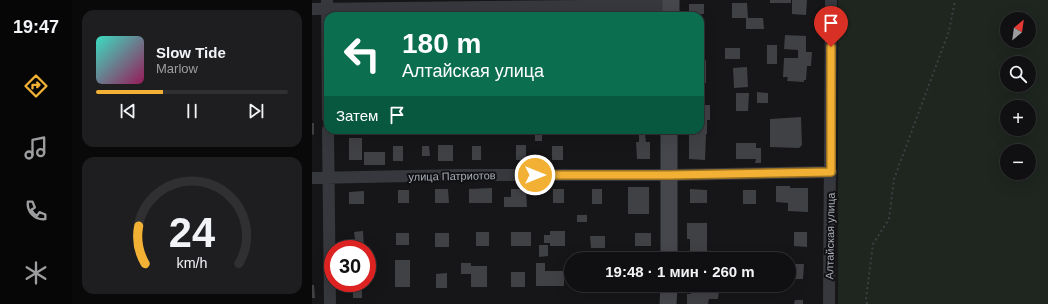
<!DOCTYPE html>
<html lang="ru">
<meta charset="utf-8">
<style>
body{margin:0;font-family:Arial,sans-serif;background:#1e1e20;color:#f1f3f6;height:100vh;display:flex;flex-direction:column;font-size:15px;white-space:nowrap}
*{box-sizing:border-box;margin:0}
p{font-size:13px;color:#9c9d9f}
.icon{flex:none;width:22px;height:22px;fill:none;stroke:currentColor;stroke-width:2;stroke-linecap:round;stroke-linejoin:round}
.map{position:relative;flex:1;overflow:hidden}
.drawer{display:flex;flex-direction:column;gap:10px;padding:10px;background:#09090a;width:240px}
.drawer>*{flex:none}
.hud{position:absolute;left:12px;top:12px;width:380px;height:122px;border-radius:12px;box-shadow:0 4px 16px #0002,0 0 0 1px #303032;background:#0b6e4f;color:#fff;overflow:hidden}
.needle{width:26px;rotate:29deg}
.fabs{position:absolute;left:688px;top:12px;display:grid;gap:8px}
.fabs a{display:grid;place-items:center;width:36px;height:36px;border-radius:50%;background:#101012;box-shadow:0 4px 16px #0002,0 0 0 1px #303032;font-size:20px}
.speed{position:absolute;left:12px;top:240px;display:flex;gap:8px;font-size:20px;font-weight:700;text-align:center}
.speed>*{display:grid;place-content:center;width:52px;height:52px;border-radius:50%;background:#101012;box-shadow:0 4px 16px #0002,0 0 0 1px #303032;line-height:1}
.speed .limit{border:6px solid #d22;background:#fff;color:#111}
.pin{position:absolute;display:grid;place-items:center;width:34px;height:34px;color:#fff;margin:-41px -17px;border-radius:50% 50% 50% 0;rotate:-45deg;box-shadow:0 0 4px #0007}
.pin .icon{rotate:45deg}
.me{position:absolute;width:44px;margin:-22px;rotate:90deg;stroke-linejoin:round;filter:drop-shadow(0 0 3px #0008)}
.turn{display:flex;align-items:center;gap:14px;height:84px;padding:0 12px;font-size:18px}
.turn .icon{width:52px;height:52px;stroke-width:2.5}
.turn b{display:block;font-size:28px;line-height:34px}
.then{display:flex;align-items:center;height:38px;padding:0 12px;background:#0003;gap:8px;font-size:15px}
.drawer .tile{flex:1;display:flex;flex-direction:column;justify-content:center;gap:6px;min-width:0;padding:0 14px;border-radius:12px;background:#1e1e20}
.drawer .dial{align-items:center;gap:0}
.dial svg{height:104px;overflow:visible;fill:none;stroke:#303032;stroke-width:7;stroke-linecap:round;text-anchor:middle}
.dial text{fill:#f1f3f6;stroke:none}
.song{display:flex;align-items:center;gap:12px}
.cover{width:48px;height:48px;border-radius:6px;background:linear-gradient(135deg,hsl(170 70% 55%),hsl(330 70% 35%))}
.played{height:4px;border-radius:2px;background:linear-gradient(90deg,#f2b134 35%,#303032 35%)}
.keys{display:flex;justify-content:space-around;direction:ltr}
.trip{position:absolute;left:252px;top:252px;width:232px;height:40px;border-radius:20px;background:#101012;box-shadow:0 4px 16px #0002,0 0 0 1px #303032;font-weight:700;line-height:40px;text-align:center}
main{display:flex;flex:1;min-height:0}
.menu{display:flex;flex-direction:column;width:72px;justify-content:space-around;align-items:center;background:#060607;color:#9c9d9f}
.menu .icon{width:28px;height:28px}
.menu .selected{color:#f2b134}
.menu b{font-size:18px;color:#f1f3f6}
.map>svg:first-child{display:block}
.green{fill:#1e261f;fill-rule:evenodd}
.building{fill:#404145}
.lines{fill:none;stroke-linecap:round;stroke-linejoin:round}
.path{stroke:#3d3f44;stroke-width:2;stroke-dasharray:2 3;stroke-linecap:butt}
.street{stroke:#37383d;stroke-width:12}
.secondary{stroke:#45474d;stroke-width:17}
.route-casing{stroke:#9d7322;stroke-width:10}
.route{stroke:#f2b134;stroke-width:7}
.labels{text-anchor:middle;dominant-baseline:central;stroke-width:4;stroke-linejoin:round;paint-order:stroke}
.street-label{font-size:11px;fill:#a8adb8;stroke:#111113}
</style>
<main>
<nav class="menu">
<b>19:47</b>
<svg class="icon selected" aria-label="directions" viewBox="0 0 24 24"><path d="M12 3l9 9-9 9-9-9zM9 14v-3h6M13 9l2 2-2 2"/></svg>
<svg class="icon" aria-label="music" viewBox="0 0 24 24"><path d="M9 18V5l10-2v13"/><circle cx="6" cy="18" r="3"/><circle cx="16" cy="16" r="3"/></svg>
<svg class="icon" aria-label="phone" viewBox="0 0 24 24"><path d="M5 4h4l2 5-3 2q2 4 5 5l2-3 5 2v4C11 20 4 13 5 4z"/></svg>
<svg class="icon" aria-label="climate" viewBox="0 0 24 24"><path d="M12 3v18M4 7l16 10M4 17L20 7"/></svg>
</nav>
<section class="drawer">
<div class="tile">
<div class="song"><i class="cover"></i><div><b>Slow Tide</b><p>Marlow</p></div></div>
<div class="played"></div>
<div class="keys"><svg class="icon" aria-label="previous" viewBox="0 0 24 24"><path d="M18 5L8 12l10 7zM5 5v14"/></svg><svg class="icon" aria-label="pause" viewBox="0 0 24 24"><path d="M8 5v14M16 5v14"/></svg><svg class="icon" aria-label="next" viewBox="0 0 24 24"><path d="M6 5l10 7-10 7zM19 5v14"/></svg></div>
</div>
<div class="tile dial"><svg viewBox="0 0 100 80">
<path d="M14 69A42 42 0 1 1 86 69"/>
<path d="M14 69A42 42 0 0 1 9 40" stroke="#f2b134"/>
<text x="50" y="56" font-size="32" font-weight="700">24</text>
<text x="50" y="72" font-size="11">km/h</text>
</svg></div>
</section>
<div class="map">
<svg width="736" height="304" viewBox="0 0 736 304">
<rect width="100%" height="100%" fill="#161618"/>
<path class="green" d="M526,0H736V304H526ZM695,19H717V41H695ZM695,63H717V85H695ZM695,107H717V129H695ZM695,151H717V173H695Z"/>
<path class="building" d="M458,0H479V3H458Z
M480,0H495L494,15L480,14Z
M420,3H435L436,18H451L452,29H434V18H420Z
M377,4H392V14L377,15Z
M473,35L494,36V52H500L499,66H495L494,80H492V82L475,81L476,77H471L472,58H486V50L472,49Z
M388,37H391V50H388Z
M455,45H465V64H455Z
M413,48H428V59H413Z
M394,60V83H388V61Z
M435,67L436,87L422,88L421,68Z
M445,92L456,93V103H445Z
M424,93H437L436,111H424Z
M388,105H398V120H395V134H394L393,160L377,159V135H374V130H388Z
M489,117L490,145L487,148L458,147V119Z
M0,123H2V134L0,135Z
M223,130H230V141H223Z
M327,130H343V135H333L334,142H338V159H325L324,142H327Z
M37,138H50V160H37Z
M424,143H444V148H449V163H443L444,159H424Z
M126,145H141V161H126Z
M204,145H214V160H204Z
M81,146H91V161H81Z
M110,146H117L118,156H110Z
M160,146H169V160H160Z
M240,146H251V160H240Z
M52,152H73V165H52Z
M464,186H478V188H496V212L476,211V203L464,202Z
M316,187H337V214H316Z
M180,188V203H157V189Z
M123,189H136L137,203H123Z
M199,189H214L215,207H192V197H199Z
M241,189H252V203H241Z
M280,189H290V204H280Z
M378,189L395,190V203H378Z
M86,190H97V203H86Z
M431,190H444V204H431Z
M52,191V204H37V192Z
M265,215H275V222H265Z
M375,223H395V254H378V239H375Z
M51,231L52,249H37V239H43L42,232Z
M238,231H253V246H238V243H232V235H238Z
M164,232H177V246H164Z
M199,232H219V246H199Z
M482,232H495V247L482,246Z
M84,233H97V245H84Z
M123,233H137V247H123Z
M323,233H339V246H323Z
M278,236H293V248H279Z
M227,245H236V256L227,257Z
M83,260H98V287H83Z
M149,263H159V266H175V287H159V274H149Z
M224,263H233V271H252V286H224Z
M479,264H492L491,279H479Z
M199,272H213V287H199Z
M135,273V288H124V274Z
M36,283H50V298H41V285H36Z
M0,285H2L3,298H0Z
M378,285H393L392,291H407L406,299H397L396,304H375V294H379Z
M483,300H491V304H482Z"/>
<g class="lines">
<path class="path" d="M555,304L554,299L561,244L577,219L582,179L637,31L643,0"/>
<path class="street" d="M15,0L16,118
M0,9L359,5
M16,130L18,304
M0,178L149,175H357L519,172
M517,304L519,0"/>
<path class="secondary" d="M359,16V0
M357,259V130
M356,304L357,285"/>
</g>
<g class="lines">
<g class="route-casing">
<path id="route" d="M223,175H357L519,172V47"/>
</g>
<use href="#route" class="route"/>
</g>
<g class="labels">
<g class="street-label">
<text transform="translate(140 176) rotate(-1)">улица Патриотов</text>
<text transform="translate(518 236) rotate(-89)">Алтайская улица</text>
</g>
</g>
</svg>
<div class="fabs">
<a><svg class="needle" viewBox="-14 -14 28 28"><path d="M0-13l5 13h-10z" fill="#e53935"/><path d="M0 13l5-13h-10z" fill="#9c9d9f"/></svg></a>
<a><svg class="icon" aria-label="search" viewBox="0 0 24 24"><circle cx="10" cy="10" r="6"/><path d="M15 15l6 6"/></svg></a>
<a>+</a>
<a>−</a>
</div>
<div class="speed"><div class="limit">30</div></div>
<div class="pin" style="left:519px;top:47px;background:#d93025"><svg class="icon" aria-label="arrive" viewBox="0 0 24 24"><path d="M6 21V4h12l-3 4 3 4H6"/></svg></div>
<svg class="me" style="left:223px;top:175px" viewBox="-20 -20 40 40"><circle r="17" fill="#f2b134" stroke="#fff" stroke-width="3"/><path d="M0-11L8 9 0 5-8 9z" fill="#fff"/></svg>
<div class="trip">19:48 · 1 мин · 260 m</div>
<div class="hud">
<div class="turn"><svg class="icon" aria-label="left" viewBox="0 0 24 24"><path d="M17 20v-9H6M10 6l-5 5 5 5"/></svg><div><b>180 m</b>Алтайская улица</div></div>
<div class="then">Затем<svg class="icon" aria-label="arrive" viewBox="0 0 24 24"><path d="M6 21V4h12l-3 4 3 4H6"/></svg></div>
</div>
</div>
</main>
